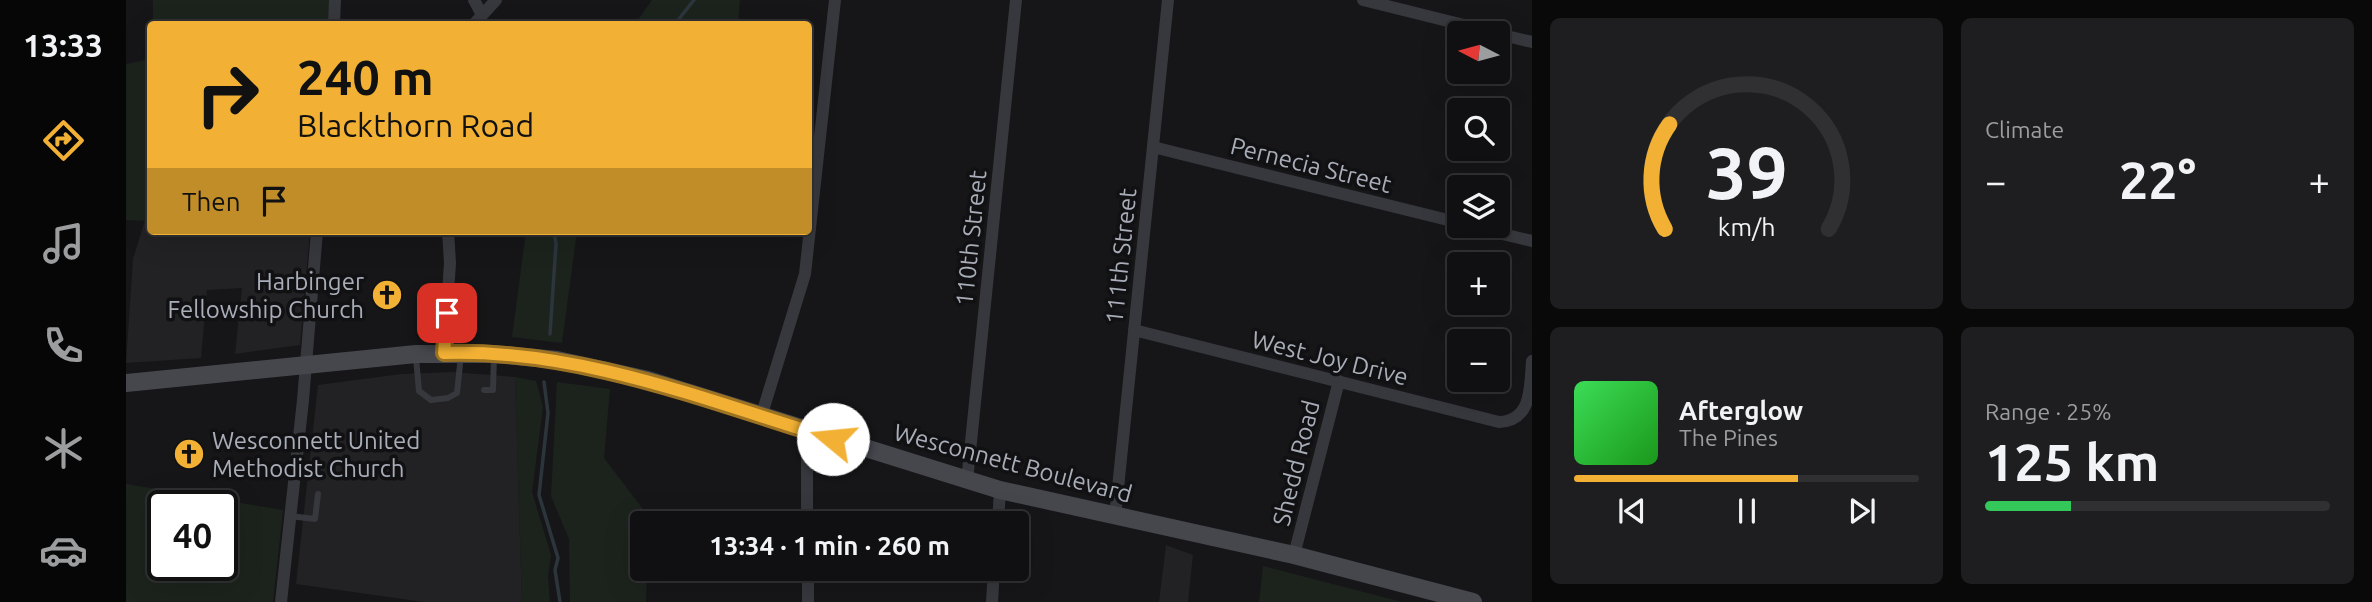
<!DOCTYPE html>
<meta charset="utf-8">
<style>
body{margin:0;font-family:Ubuntu,sans-serif;background:#1e1e20;color:#f1f3f6;height:100vh;display:flex;flex-direction:column;font-size:26px;white-space:nowrap}
*{box-sizing:border-box;margin:0}
p{font-size:23px;color:#9c9d9f}
.icon{flex:none;width:38px;height:38px;fill:none;stroke:currentColor;stroke-width:2;stroke-linecap:round;stroke-linejoin:round}
.map{position:relative;flex:1;overflow:hidden}
.details{display:flex;flex-direction:column;gap:18px;padding:18px;background:#09090a;width:840px}
.details>*{flex:none}
.banner{position:absolute;left:21px;top:21px;width:665px;height:214px;border-radius:7px;box-shadow:0 7px 28px #0002,0 0 0 2px #303032;background:#f2b134;color:#111;overflow:hidden}
.needle{width:46px;rotate:276deg}
.fabs{position:absolute;left:1321px;top:21px;display:grid;gap:14px}
.fabs a{display:grid;place-items:center;width:63px;height:63px;border-radius:7px;background:#101012;box-shadow:0 7px 28px #0002,0 0 0 2px #303032;font-size:35px}
.speed{position:absolute;left:21px;top:490px;display:flex;gap:14px;font-size:35px;font-weight:700;text-align:center}
.speed>*{display:grid;place-content:center;width:91px;height:91px;border-radius:50%;background:#101012;box-shadow:0 7px 28px #0002,0 0 0 2px #303032;line-height:1}
.speed .limit{border:4px solid #111;border-radius:10px;background:#fff;color:#111}
.pin{position:absolute;display:grid;place-items:center;width:60px;height:60px;color:#fff;margin:-30px;border-radius:14px;box-shadow:0 4px 10px #0006}
.me{position:absolute;width:77px;margin:-38px;rotate:287deg;stroke-linejoin:round;filter:drop-shadow(0 0 5px #0008)}
.turn{display:flex;align-items:center;gap:24px;height:147px;padding:0 35px;font-size:32px}
.turn .icon{width:91px;height:91px;stroke-width:2.5}
.turn b{display:block;font-size:49px;line-height:60px}
.then{display:flex;align-items:center;height:66px;padding:0 35px;background:#0003;gap:14px;font-size:26px}
.big{font-size:52px;font-weight:700;line-height:1.1}
.details .card{flex:1;display:flex;flex-direction:column;justify-content:center;gap:10px;min-width:0;padding:0 24px;border-radius:10px;background:#1e1e20}
.details .dial{align-items:center;gap:0}
.dial svg{height:182px;overflow:visible;fill:none;stroke:#303032;stroke-width:7;stroke-linecap:round;text-anchor:middle}
.dial text{fill:#f1f3f6;stroke:none}
.song{display:flex;align-items:center;gap:21px}
.cover{width:84px;height:84px;border-radius:10px;background:linear-gradient(135deg,hsl(130 70% 55%),hsl(120 70% 35%))}
.played{height:7px;border-radius:4px;background:linear-gradient(90deg,#f2b134 65%,#303032 65%)}
.keys{display:flex;justify-content:space-around;direction:ltr}
.heat{display:flex;justify-content:space-between;align-items:center;font-size:38px;direction:ltr}
.charge{height:10px;border-radius:5px;background:linear-gradient(90deg,#34c759 25%,#303032 0)}
.details .tiles{flex:1;display:grid;gap:18px;grid-template-columns:repeat(2,1fr)}
.trip{position:absolute;left:504px;top:511px;width:399px;height:70px;border-radius:7px;background:#101012;box-shadow:0 7px 28px #0002,0 0 0 2px #303032;font-weight:700;line-height:70px;text-align:center}
main{display:flex;flex:1;min-height:0}
.dock{display:flex;flex-direction:column;width:126px;justify-content:space-around;align-items:center;background:#060607;color:#9c9d9f}
.dock .icon{width:49px;height:49px}
.dock .on{color:#f2b134}
.dock b{font-size:32px;color:#f1f3f6}
.map>svg:first-child{display:block}
.built{fill:#222225}
.green{fill:#1c231d;fill-rule:evenodd}
.lines{fill:none;stroke-linecap:round;stroke-linejoin:round}
.stream{stroke:#2c353c;stroke-width:3.5}
.lane{stroke:#37383d;stroke-width:6}
.street{stroke:#37383d;stroke-width:12}
.secondary{stroke:#45474d;stroke-width:18}
.route-casing{stroke:#9d7322;stroke-width:18}
.route{stroke:#f2b134;stroke-width:12}
.labels{text-anchor:middle;dominant-baseline:central;stroke-width:7;stroke-linejoin:round;paint-order:stroke}
.street-label{font-size:24px;fill:#a8adb8;stroke:#111113}
.poi-label{font-size:24px;fill:#a8adb8;stroke:#111113;text-anchor:end}
</style>
<main>
<nav class="dock">
<b>13:33</b>
<svg class="icon on" aria-label="directions" viewBox="0 0 24 24"><path d="M12 3l9 9-9 9-9-9zM9 14v-3h6M13 9l2 2-2 2"/></svg>
<svg class="icon" aria-label="music" viewBox="0 0 24 24"><path d="M9 18V5l10-2v13"/><circle cx="6" cy="18" r="3"/><circle cx="16" cy="16" r="3"/></svg>
<svg class="icon" aria-label="phone" viewBox="0 0 24 24"><path d="M5 4h4l2 5-3 2q2 4 5 5l2-3 5 2v4C11 20 4 13 5 4z"/></svg>
<svg class="icon" aria-label="climate" viewBox="0 0 24 24"><path d="M12 3v18M4 7l16 10M4 17L20 7"/></svg>
<svg class="icon" aria-label="car" viewBox="0 0 24 24"><path d="M5 17H2v-5l4-1 3-4h7l3 4 3 1v5h-3M9 17h6M6 11h13"/><circle cx="7" cy="17" r="2"/><circle cx="17" cy="17" r="2"/></svg>
</nav>
<div class="map">
<svg width="1406" height="602" viewBox="0 0 1406 602">
<rect width="100%" height="100%" fill="#161618"/>
<path class="built" d="M24,204V231H184L174,345L109,354L116,288L81,290L75,358L0,363L7,259Z
M326,372L389,377L396,602H298L170,584L192,385L275,374Z
M1040,545L1067,555L1062,602H1033Z"/>
<path class="green" d="M27,0H204L202,24H27Z
M526,0H614L612,24H509Z
M24,59V204L19,221L0,220V64Z
M400,231H451L436,343L386,337Z
M389,377L410,381L417,407L406,492L425,555L422,576L424,602H396Z
M431,382L484,389L478,458L523,517L522,523H516V569H521L520,602H444L443,539L425,496Z
M0,484L157,510L147,602H0ZM37,506H96V565H37Z
M1137,566L1276,602H1133Z"/>
<g class="lines">
<path class="stream" d="M549,24L568,0
M424,334L430,244L428,231
M418,382L422,413L413,495L432,558L429,570L434,602"/>
<path class="lane" d="M290,358L293,391L305,400L322,398L331,393L335,355
M358,390H367L368,356
M164,516L189,519L192,494"/>
<path class="street" d="M348,0L356,15
M1237,0L1370,33
M208,24L209,0
M348,24L370,0
M1372,34L1406,42
M1027,147L1334,223
M1343,226L1406,241
M1008,330L1373,422C1406,421 1404,387 1406,361
M318,353L324,263L322,231
M635,417L679,274L709,0
M841,481L890,0
M989,517L1042,0
M681,523V432
M872,523L874,490
M1168,555L1213,381
M682,569V602
M155,602L177,400L191,231
M866,602L868,569"/>
<path class="secondary" d="M0,383L290,354H368L431,360L522,380L874,490L1168,555L1347,602"/>
</g>
<g class="lines">
<g class="route-casing">
<path id="route" d="M321,313L318,353C454,349 579,400 707,439"/>
</g>
<use href="#route" class="route"/>
</g>
<defs>
<g id="church-disc" transform="scale(1.575)"><circle r="9.5" fill="#f2b134" stroke="#111113"/><path d="M-1.2-6h2.4v3.5h3.3v2.4h-3.3V6h-2.4V-.1h-3.3v-2.4h3.3Z" fill="#111"/></g>
</defs>
<g fill-rule="evenodd">
<use href="#church-disc" x="261" y="295"/>
<use href="#church-disc" x="63" y="454"/>
</g>
<g class="labels">
<g class="street-label">
<text transform="translate(1185 165) rotate(14)">Pernecia Street</text>
<text transform="translate(845 238) rotate(-84)">110th Street</text>
<text transform="translate(995 256) rotate(-84)">111th Street</text>
<text transform="translate(1204 358) rotate(14)">West Joy Drive</text>
<text transform="translate(887 463) rotate(15)">Wesconnett Boulevard</text>
<text transform="translate(1170 463) rotate(-76)">Shedd Road</text>
</g>
<g class="poi-label">
<text x="238" y="281">Harbinger<tspan x="238" dy="28">Fellowship Church</tspan></text>
<text x="86" y="440" text-anchor="start">Wesconnett United<tspan x="86" dy="28">Methodist Church</tspan></text>
</g>
</g>
</svg>
<div class="fabs">
<a><svg class="needle" viewBox="-14 -14 28 28"><path d="M0-13l5 13h-10z" fill="#e53935"/><path d="M0 13l5-13h-10z" fill="#9c9d9f"/></svg></a>
<a><svg class="icon" aria-label="search" viewBox="0 0 24 24"><circle cx="10" cy="10" r="6"/><path d="M15 15l6 6"/></svg></a>
<a><svg class="icon" aria-label="layers" viewBox="0 0 24 24"><path d="M12 4l9 5-9 5-9-5zM3 14l9 5 9-5"/></svg></a>
<a>+</a>
<a>−</a>
</div>
<div class="speed"><div class="limit">40</div></div>
<div class="pin" style="left:321px;top:313px;background:#d93025"><svg class="icon" aria-label="arrive" viewBox="0 0 24 24"><path d="M6 21V4h12l-3 4 3 4H6"/></svg></div>
<svg class="me" style="left:707px;top:439px" viewBox="-20 -20 40 40"><circle r="19" fill="#fff"/><path d="M0-13L10 11 0 6-10 11z" fill="#f2b134"/></svg>
<div class="trip">13:34 · 1 min · 260 m</div>
<div class="banner">
<div class="turn"><svg class="icon" aria-label="right" viewBox="0 0 24 24"><path d="M7 20v-9h11M14 6l5 5-5 5"/></svg><div><b>240 m</b>Blackthorn Road</div></div>
<div class="then">Then<svg class="icon" aria-label="arrive" viewBox="0 0 24 24"><path d="M6 21V4h12l-3 4 3 4H6"/></svg></div>
</div>
</div>
<section class="details">
<div class="tiles">
<div class="card dial"><svg viewBox="0 0 100 80">
<path d="M14 69A42 42 0 1 1 86 69"/>
<path d="M14 69A42 42 0 0 1 16 23" stroke="#f2b134"/>
<text x="50" y="56" font-size="32" font-weight="700">39</text>
<text x="50" y="72" font-size="11">km/h</text>
</svg></div>
<div class="card"><p>Climate</p>
<div class="heat"><a>−</a><b class="big">22°</b><a>+</a></div>
</div>
<div class="card">
<div class="song"><i class="cover"></i><div><b>Afterglow</b><p>The Pines</p></div></div>
<div class="played"></div>
<div class="keys"><svg class="icon" aria-label="previous" viewBox="0 0 24 24"><path d="M18 5L8 12l10 7zM5 5v14"/></svg><svg class="icon" aria-label="pause" viewBox="0 0 24 24"><path d="M8 5v14M16 5v14"/></svg><svg class="icon" aria-label="next" viewBox="0 0 24 24"><path d="M6 5l10 7-10 7zM19 5v14"/></svg></div>
</div>
<div class="card"><p>Range · 25%</p><b class="big">125 km</b><div class="charge"></div></div>
</div>
</section>
</main>
